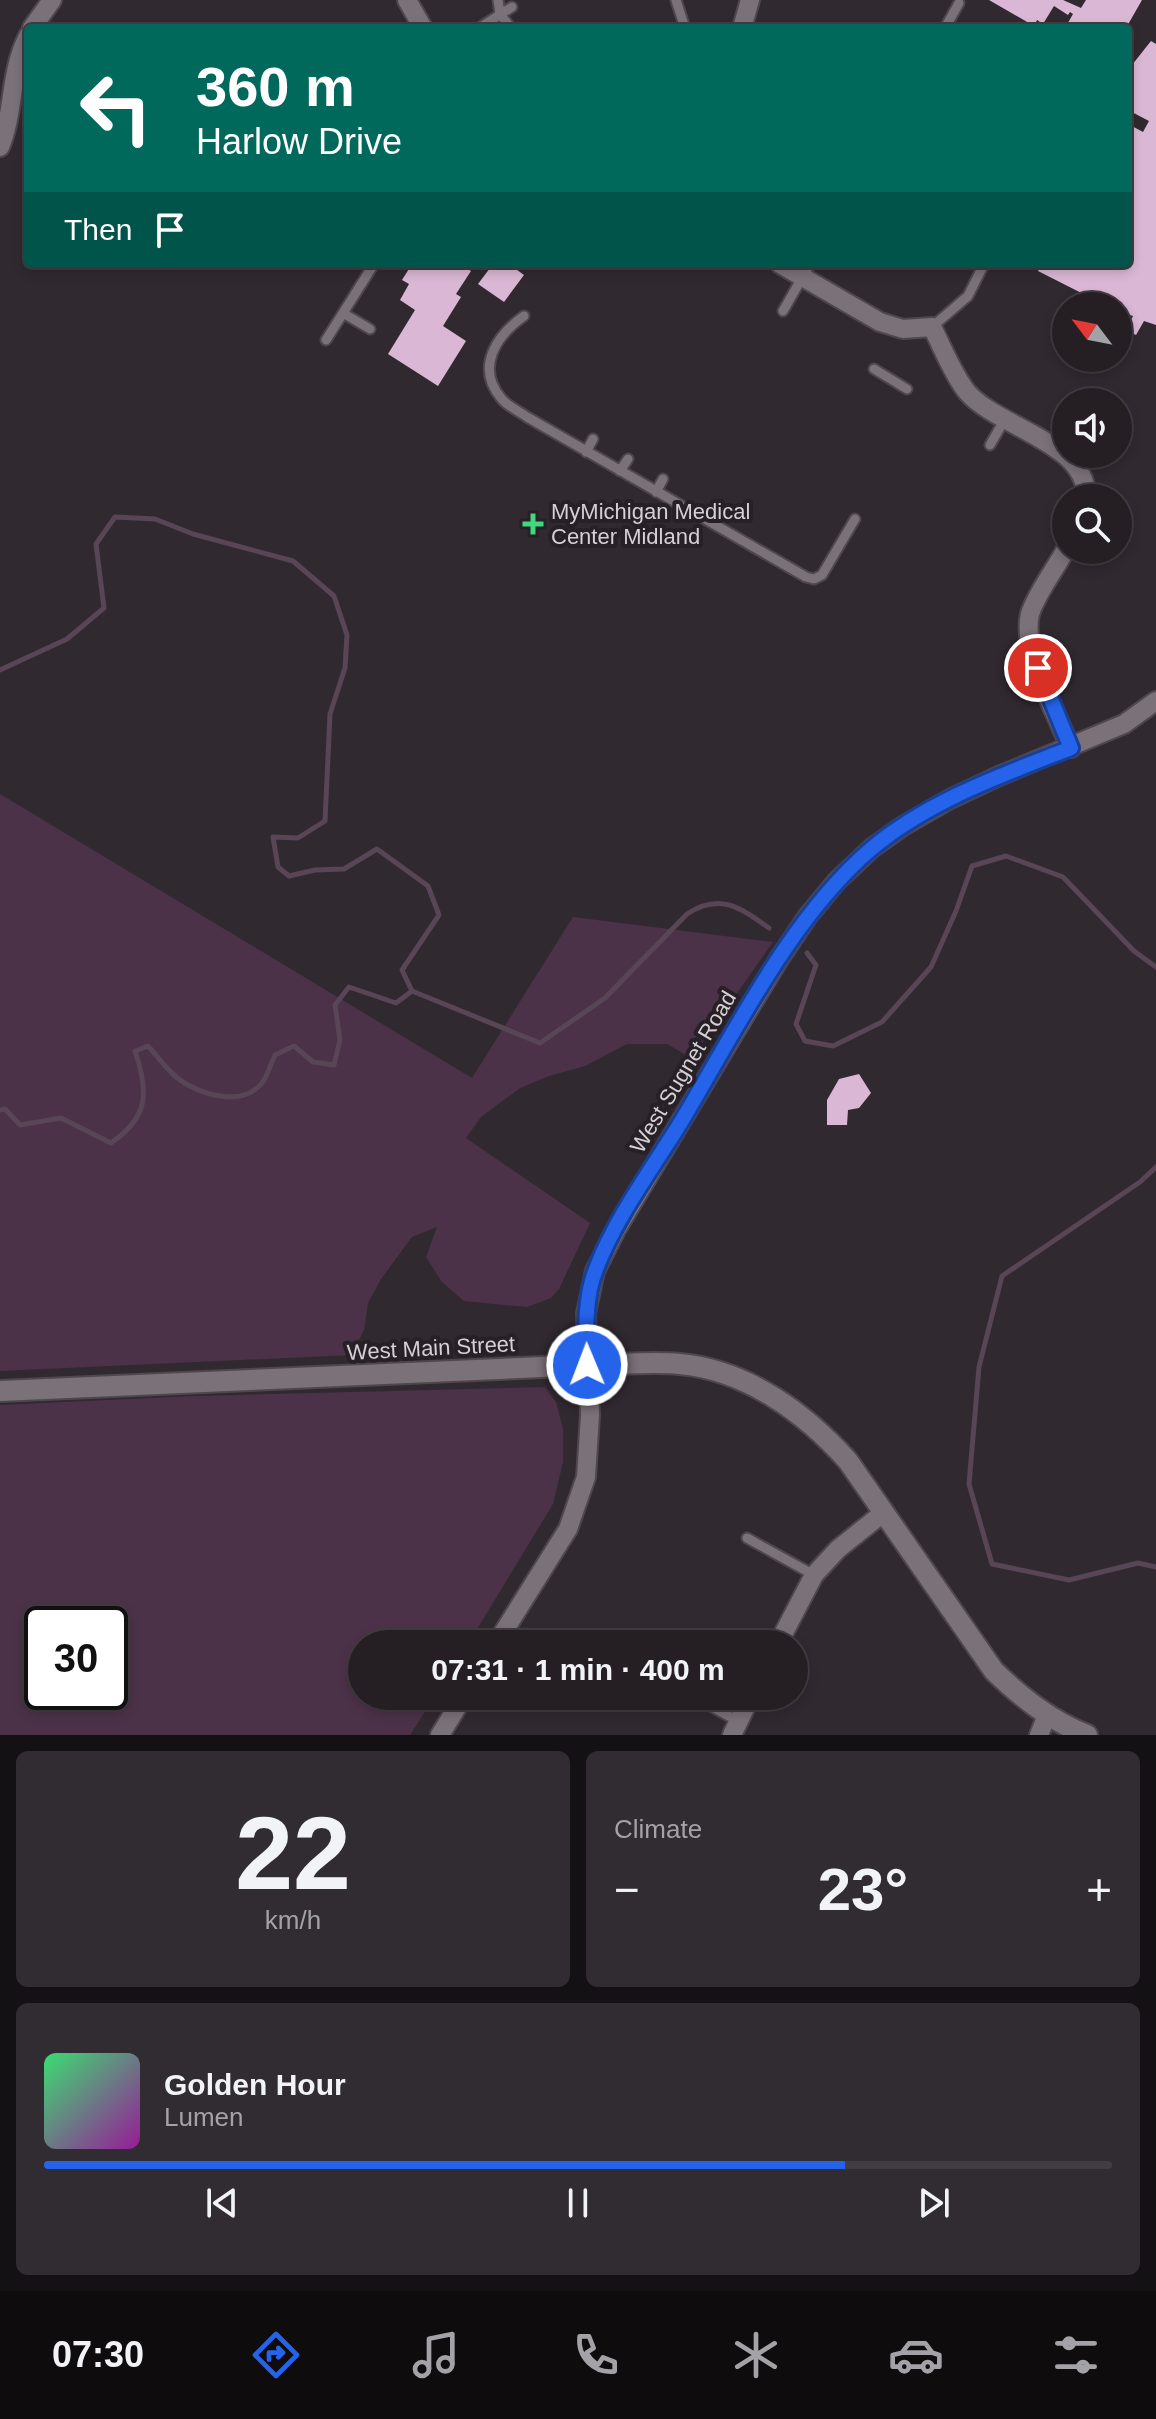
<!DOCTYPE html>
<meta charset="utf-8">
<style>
body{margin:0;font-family:Helvetica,sans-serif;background:#312c31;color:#f1f3f6;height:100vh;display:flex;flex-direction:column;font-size:30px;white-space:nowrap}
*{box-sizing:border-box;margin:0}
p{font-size:26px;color:#a3a2a6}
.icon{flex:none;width:44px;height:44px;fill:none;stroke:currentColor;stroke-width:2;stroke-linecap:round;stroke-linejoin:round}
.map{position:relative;height:1735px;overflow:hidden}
.drawer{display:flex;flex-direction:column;gap:16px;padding:16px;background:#141114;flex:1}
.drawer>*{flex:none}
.banner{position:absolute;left:24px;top:24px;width:1108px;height:244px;border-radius:8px;box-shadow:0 4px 12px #0003,0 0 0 2px #423d41;background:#00695c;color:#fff;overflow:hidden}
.needle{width:52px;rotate:302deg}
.tools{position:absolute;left:1052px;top:292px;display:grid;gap:16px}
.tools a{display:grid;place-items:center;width:80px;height:80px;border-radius:50%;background:#251f24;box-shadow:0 4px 12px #0003,0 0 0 2px #423d41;font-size:40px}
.speed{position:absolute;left:24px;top:1606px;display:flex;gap:16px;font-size:40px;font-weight:700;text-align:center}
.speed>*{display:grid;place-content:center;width:104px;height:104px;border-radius:50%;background:#251f24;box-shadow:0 4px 12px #0003,0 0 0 2px #423d41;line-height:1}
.speed .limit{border:4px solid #111;border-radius:12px;background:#fff;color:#111}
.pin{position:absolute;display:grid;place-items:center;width:68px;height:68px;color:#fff;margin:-34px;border:4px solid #fff;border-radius:50%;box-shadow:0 2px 8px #0007}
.me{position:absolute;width:88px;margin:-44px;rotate:359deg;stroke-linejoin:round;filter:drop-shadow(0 0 6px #0008)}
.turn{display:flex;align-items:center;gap:28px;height:168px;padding:0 40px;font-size:36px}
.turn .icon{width:104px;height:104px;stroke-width:2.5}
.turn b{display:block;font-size:56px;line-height:68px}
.then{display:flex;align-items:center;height:76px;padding:0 40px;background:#0003;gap:16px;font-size:30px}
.big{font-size:60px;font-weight:700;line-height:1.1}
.drawer .widget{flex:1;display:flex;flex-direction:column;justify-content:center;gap:12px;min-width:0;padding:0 28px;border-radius:12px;background:#312c31}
.drawer .dial{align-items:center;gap:0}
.dial b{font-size:104px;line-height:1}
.song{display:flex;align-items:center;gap:24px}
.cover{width:96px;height:96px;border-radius:12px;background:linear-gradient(135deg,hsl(140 70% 55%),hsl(300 70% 35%))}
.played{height:8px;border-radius:4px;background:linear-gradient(90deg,#2563eb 75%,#423d41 75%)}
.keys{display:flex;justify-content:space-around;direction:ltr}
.heat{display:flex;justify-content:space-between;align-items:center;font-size:44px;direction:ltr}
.drawer .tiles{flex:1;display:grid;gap:16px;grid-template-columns:1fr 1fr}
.widget:last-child{grid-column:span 2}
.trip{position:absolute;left:348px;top:1630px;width:460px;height:80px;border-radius:40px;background:#251f24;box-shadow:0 4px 12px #0003,0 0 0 2px #423d41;font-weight:700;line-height:80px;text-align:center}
.tab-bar{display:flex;height:128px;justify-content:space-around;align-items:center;background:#0f0c0e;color:#a3a2a6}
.tab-bar .icon{width:56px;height:56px}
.tab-bar .on{color:#2563eb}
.tab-bar b{font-size:36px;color:#f1f3f6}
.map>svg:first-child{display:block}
.green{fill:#4c3248;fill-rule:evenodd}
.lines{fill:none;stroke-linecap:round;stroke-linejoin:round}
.stream{stroke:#584555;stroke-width:5}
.building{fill:#dab7d4}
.lane-casing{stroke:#4e474d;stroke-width:13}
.street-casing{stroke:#4e474d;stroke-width:22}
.secondary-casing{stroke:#4e474d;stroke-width:24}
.lane{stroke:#7b7179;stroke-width:9}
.street{stroke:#7b7179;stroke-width:18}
.secondary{stroke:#7b7179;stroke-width:20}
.route-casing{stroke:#184099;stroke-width:20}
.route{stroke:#2563eb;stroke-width:14}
.poi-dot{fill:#41d77c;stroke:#272026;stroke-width:3}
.labels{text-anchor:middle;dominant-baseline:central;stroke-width:8;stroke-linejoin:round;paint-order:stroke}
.poi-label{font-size:22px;fill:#d5d0d4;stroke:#272026;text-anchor:start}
.street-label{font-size:22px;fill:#d5d0d4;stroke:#272026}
</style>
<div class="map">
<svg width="1156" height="1735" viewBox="0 0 1156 1735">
<rect width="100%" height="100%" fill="#312930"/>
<path class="green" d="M0,794L472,1078L573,917L773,942L694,1054L686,1055L667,1044H627L585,1066L549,1076L520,1088L481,1117L466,1138L590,1223L559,1289L551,1298L527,1307L464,1301L442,1282L426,1257L437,1227L412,1237L381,1279L368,1303L364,1330L351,1355L0,1371Z
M545,1387L556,1402L563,1429V1462L553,1504L468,1644H362V1696H435L410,1735H0V1405L193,1396ZM42,1624H110V1692H42Z"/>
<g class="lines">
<path class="stream" d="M0,670L67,639L104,608L96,544L115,517L155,519L193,534L293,561L334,596L347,635L345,668L330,714L325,821L298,838L273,837L278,867L289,876L315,870L344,869L377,849L428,886L439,915L402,970L412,991L540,1043L605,998L687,914C720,892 741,908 769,928
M807,953L816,965L796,1024L805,1041L833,1046L882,1022L931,967L956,911L972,866L1006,856L1063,877L1134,951L1156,967
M0,1110L5,1109L20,1125L61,1118L111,1143C149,1117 149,1092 135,1051L148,1046C160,1059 172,1077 188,1085C210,1097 244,1105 262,1083C268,1075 271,1063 275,1055L294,1046L313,1062L334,1065L340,1040L335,1005L349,987L396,1003L412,991
M1156,1167L1140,1182L1002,1276L979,1367L969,1484L992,1564L1069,1580L1138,1563L1156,1567"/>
</g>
<path class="building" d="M989,0H1063L1081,8L1086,0H1142L1126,28H1065L1073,14L1070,12L1068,15L1054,6L1043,24L1037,20L1034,26Z
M1151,41L1156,44V325L1144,321L1136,335L1126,330L1133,316L1118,311V306H1107L1038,271L1043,264H1128V124L1143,132L1149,121L1128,110V70Z
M412,264H460L471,271L456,294L461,297L443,326L466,341L438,386L388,354L415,310L400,300L409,284L402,280Z
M493,264H509L524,275L504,302L478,284Z
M859,1074L871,1093L859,1108L848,1110L847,1125H827V1100L839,1079Z"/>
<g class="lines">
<g class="lane-casing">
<path id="lane" d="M498,0L500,14L511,28
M676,0L685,28
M479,28L512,7
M945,28L959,3
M783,311L810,264
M343,313L370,329
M524,316C497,335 475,367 501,398C507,406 519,411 527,417L806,577L814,579L822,575L855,519
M932,327L968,296L984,264
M326,340L374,264
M874,369L907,389
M990,445L1005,419
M586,452L593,439
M620,471L628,459
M656,492L663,479
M747,1538L814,1575
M692,1696L738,1721"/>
</g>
<g class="street-casing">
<path id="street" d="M407,0L423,28
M32,28L52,0
M742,28L750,0
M0,147C15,111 9,73 28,36
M780,264L880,322L903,329L932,327C943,348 952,373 967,392C998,428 1089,443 1086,498
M1066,549C1056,568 1036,594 1030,614C1021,650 1056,714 1071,748
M496,1644L568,1529L586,1477L590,1415L586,1313L595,1271L617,1228L721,1055L779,959L808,916L837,881L872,848L903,826L950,799L999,776L1124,724L1156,701
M778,1644L814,1575L838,1549L883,1513
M440,1735L464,1696
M732,1735L751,1696
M1039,1735L1047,1715"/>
</g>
<g class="secondary-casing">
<path id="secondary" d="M0,1391L587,1365C618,1365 650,1361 680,1364C747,1370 805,1413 848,1461L994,1671C1022,1698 1051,1721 1087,1735"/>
</g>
<use href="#lane" class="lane"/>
<use href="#street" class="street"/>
<use href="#secondary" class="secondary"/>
</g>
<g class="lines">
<g class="route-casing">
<path id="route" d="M587,1365C586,1333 584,1299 596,1269C616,1217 652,1169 681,1122C735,1032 791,917 871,849C928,801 1002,775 1071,748L1038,668"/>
</g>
<use href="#route" class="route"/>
</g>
<path class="poi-dot" d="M529 512h8v8h8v8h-8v8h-8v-8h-8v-8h8z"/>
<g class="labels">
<g class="poi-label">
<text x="551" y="511">MyMichigan Medical<tspan x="551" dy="25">Center Midland</tspan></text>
</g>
<g class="street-label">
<text transform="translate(683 1072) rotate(-59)">West Sugnet Road</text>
<text transform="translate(431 1348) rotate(-3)">West Main Street</text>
</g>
</g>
</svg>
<div class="tools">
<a><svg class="needle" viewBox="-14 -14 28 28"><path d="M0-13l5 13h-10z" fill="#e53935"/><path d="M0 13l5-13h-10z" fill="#a3a2a6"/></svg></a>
<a><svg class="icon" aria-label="sound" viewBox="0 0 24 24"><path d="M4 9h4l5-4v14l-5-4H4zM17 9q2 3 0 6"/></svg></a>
<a><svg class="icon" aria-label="search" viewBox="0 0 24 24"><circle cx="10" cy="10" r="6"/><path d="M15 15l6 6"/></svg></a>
</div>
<div class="speed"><div class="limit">30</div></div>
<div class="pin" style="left:1038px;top:668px;background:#d93025"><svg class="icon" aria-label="arrive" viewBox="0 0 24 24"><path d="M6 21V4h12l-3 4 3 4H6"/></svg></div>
<svg class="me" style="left:587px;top:1365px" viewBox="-20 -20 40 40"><circle r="17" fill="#2563eb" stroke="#fff" stroke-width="3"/><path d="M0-11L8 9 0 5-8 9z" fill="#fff"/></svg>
<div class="trip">07:31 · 1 min · 400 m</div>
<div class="banner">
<div class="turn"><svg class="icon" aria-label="left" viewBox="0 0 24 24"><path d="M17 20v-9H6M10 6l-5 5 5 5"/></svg><div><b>360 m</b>Harlow Drive</div></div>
<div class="then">Then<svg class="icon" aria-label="arrive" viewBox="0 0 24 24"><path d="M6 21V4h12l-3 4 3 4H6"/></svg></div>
</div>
</div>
<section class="drawer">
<div class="tiles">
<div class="widget dial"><b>22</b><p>km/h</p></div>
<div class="widget"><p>Climate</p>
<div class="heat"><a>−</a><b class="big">23°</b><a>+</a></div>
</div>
<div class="widget">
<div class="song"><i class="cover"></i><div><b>Golden Hour</b><p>Lumen</p></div></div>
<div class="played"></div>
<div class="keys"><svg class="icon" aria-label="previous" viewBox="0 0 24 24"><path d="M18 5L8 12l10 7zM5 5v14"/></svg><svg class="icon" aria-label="pause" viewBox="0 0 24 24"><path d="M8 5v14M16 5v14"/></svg><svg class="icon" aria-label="next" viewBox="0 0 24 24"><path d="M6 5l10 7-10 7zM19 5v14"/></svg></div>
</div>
</div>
</section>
<nav class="tab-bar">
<b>07:30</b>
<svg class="icon on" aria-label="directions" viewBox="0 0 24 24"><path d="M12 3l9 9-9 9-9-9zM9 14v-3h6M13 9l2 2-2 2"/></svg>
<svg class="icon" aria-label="music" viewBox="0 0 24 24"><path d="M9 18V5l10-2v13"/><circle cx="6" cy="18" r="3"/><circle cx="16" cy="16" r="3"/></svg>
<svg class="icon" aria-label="phone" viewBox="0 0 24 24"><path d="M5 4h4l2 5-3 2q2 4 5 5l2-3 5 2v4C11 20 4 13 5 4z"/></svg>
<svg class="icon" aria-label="climate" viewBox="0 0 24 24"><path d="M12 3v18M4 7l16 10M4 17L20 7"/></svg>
<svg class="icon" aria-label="car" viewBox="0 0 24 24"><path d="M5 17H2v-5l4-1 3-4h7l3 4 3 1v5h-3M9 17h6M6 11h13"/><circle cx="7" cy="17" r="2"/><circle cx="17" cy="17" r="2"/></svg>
<svg class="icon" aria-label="filters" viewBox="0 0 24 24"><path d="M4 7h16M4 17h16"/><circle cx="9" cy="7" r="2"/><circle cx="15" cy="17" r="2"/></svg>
</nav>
